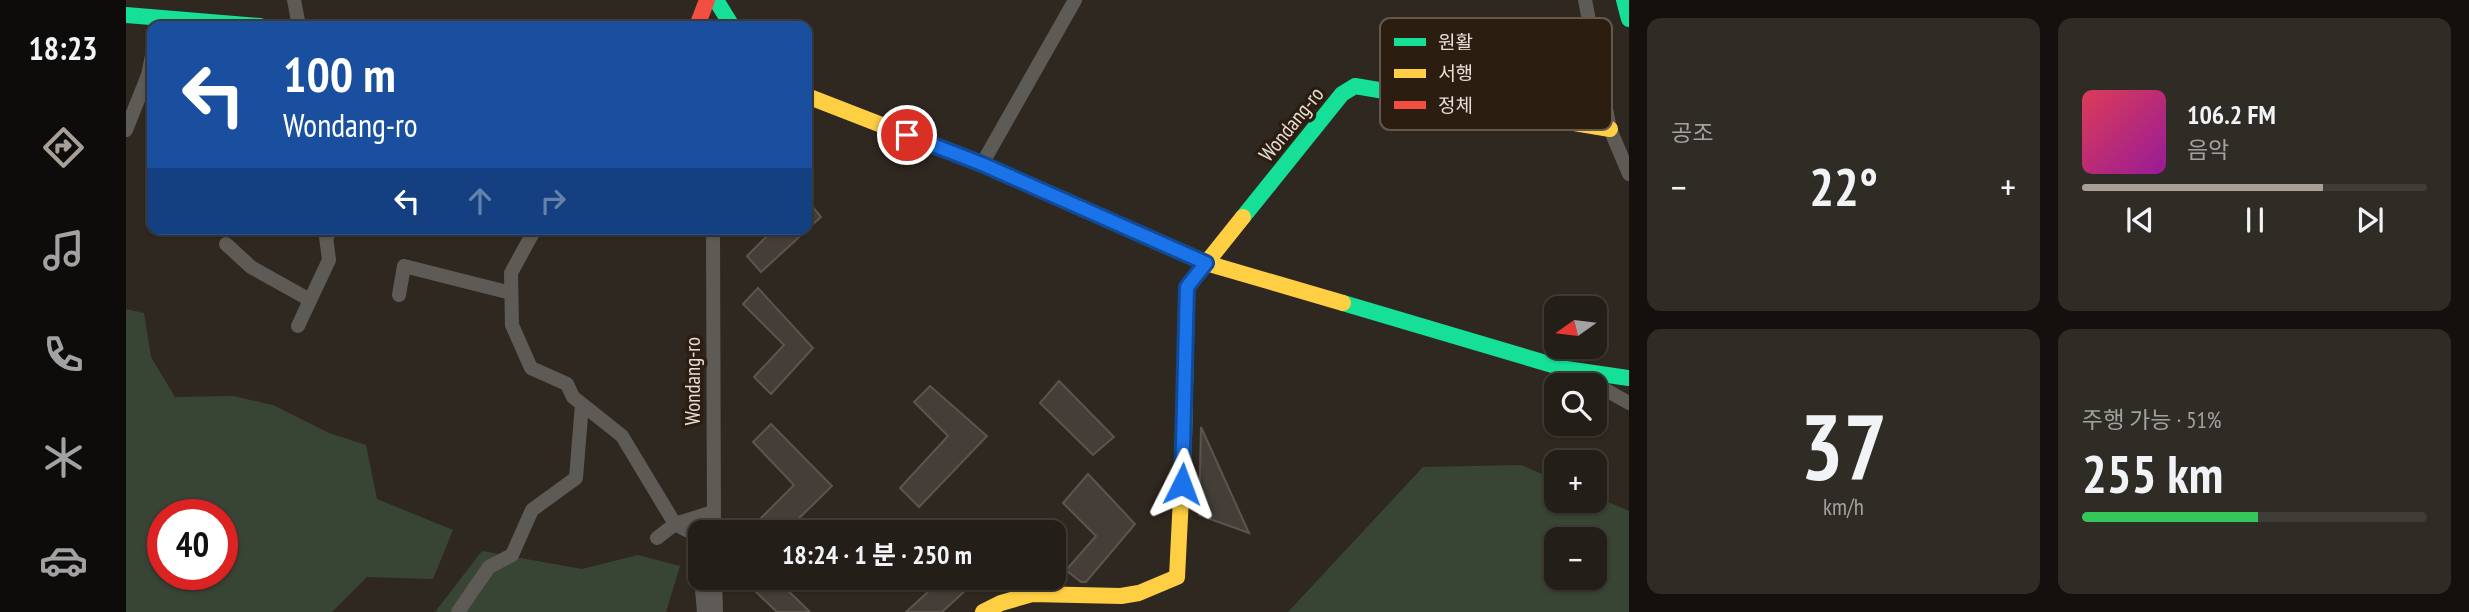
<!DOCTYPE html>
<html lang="ko">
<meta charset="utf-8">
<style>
body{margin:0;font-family:"PT Sans Narrow","Noto Sans KR",sans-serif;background:#2f2b25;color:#f1f3f6;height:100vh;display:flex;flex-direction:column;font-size:26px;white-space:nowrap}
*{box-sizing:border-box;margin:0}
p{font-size:23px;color:#a3a2a2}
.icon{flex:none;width:38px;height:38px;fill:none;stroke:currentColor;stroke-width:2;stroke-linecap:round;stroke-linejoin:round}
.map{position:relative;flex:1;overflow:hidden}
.details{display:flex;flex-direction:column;gap:18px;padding:18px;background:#13100d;width:840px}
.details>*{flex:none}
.top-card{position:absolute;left:21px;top:21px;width:665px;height:214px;border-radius:14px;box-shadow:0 2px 5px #0004,0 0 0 2px #403c37;background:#1a4fa0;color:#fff;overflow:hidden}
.needle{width:46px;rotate:256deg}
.fabs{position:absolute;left:1418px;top:296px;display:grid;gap:14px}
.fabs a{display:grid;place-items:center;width:63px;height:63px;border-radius:14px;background:#231e18;box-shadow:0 2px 5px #0004,0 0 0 2px #403c37;font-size:35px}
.speed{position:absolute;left:21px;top:499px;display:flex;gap:14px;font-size:35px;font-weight:700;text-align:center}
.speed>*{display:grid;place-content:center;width:91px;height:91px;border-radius:50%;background:#231e18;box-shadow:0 2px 5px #0004,0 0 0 2px #403c37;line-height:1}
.speed .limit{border:10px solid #d22;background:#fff;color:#111}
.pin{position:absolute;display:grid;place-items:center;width:60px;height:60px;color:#fff;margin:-30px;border:4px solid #fff;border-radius:50%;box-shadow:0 2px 7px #0007}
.me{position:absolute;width:77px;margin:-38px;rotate:3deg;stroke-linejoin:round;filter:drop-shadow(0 0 5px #0008)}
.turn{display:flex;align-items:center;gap:24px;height:147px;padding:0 21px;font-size:32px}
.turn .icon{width:91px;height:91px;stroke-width:2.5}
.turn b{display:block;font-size:49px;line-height:60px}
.lanes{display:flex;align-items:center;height:66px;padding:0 21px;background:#0003;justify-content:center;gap:35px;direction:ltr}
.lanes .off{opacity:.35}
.big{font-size:52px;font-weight:700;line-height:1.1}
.details .widget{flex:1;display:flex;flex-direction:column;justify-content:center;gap:10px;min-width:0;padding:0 24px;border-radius:14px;background:#2f2b25}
.details .dial{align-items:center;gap:0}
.dial b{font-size:91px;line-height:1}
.song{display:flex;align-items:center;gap:21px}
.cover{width:84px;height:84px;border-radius:10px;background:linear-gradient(135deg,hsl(350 70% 55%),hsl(300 70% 35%))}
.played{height:7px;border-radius:4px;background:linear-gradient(90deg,#a89f97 70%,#403c37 70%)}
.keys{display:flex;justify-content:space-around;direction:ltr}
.heat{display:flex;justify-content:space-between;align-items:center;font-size:38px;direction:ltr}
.charge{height:10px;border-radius:5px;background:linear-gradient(90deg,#34c759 51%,#403c37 0)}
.details .tiles{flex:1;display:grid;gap:18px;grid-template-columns:repeat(2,1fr)}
.trip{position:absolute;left:562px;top:520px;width:378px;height:70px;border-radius:14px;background:#231e18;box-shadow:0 2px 5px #0004,0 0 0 2px #403c37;font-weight:700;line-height:70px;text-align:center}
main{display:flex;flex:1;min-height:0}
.menu{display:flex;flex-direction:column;width:126px;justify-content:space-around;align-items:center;background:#0e0c0a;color:#a3a2a2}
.menu .icon{width:49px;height:49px}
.menu .current{color:#a89f97}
.menu b{font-size:32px;color:#f1f3f6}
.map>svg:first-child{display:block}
.green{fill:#394534;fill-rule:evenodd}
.building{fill:#453e38;stroke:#5b554e;stroke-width:2}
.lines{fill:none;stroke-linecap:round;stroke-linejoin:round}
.street{stroke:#5e5b56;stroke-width:14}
.fast{stroke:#16e098;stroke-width:16}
.slow{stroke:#ffcf43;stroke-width:16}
.jam{stroke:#f24e42;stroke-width:16}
.route-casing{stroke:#114b97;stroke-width:18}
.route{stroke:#1a73e8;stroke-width:12}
.labels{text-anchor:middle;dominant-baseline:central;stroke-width:7;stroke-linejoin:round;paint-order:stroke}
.street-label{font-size:21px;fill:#e9dfd7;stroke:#2b1e11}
.key{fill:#2b1e11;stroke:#64584c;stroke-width:2}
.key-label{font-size:19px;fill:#e9dfd7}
</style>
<main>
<nav class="menu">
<b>18:23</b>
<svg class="icon current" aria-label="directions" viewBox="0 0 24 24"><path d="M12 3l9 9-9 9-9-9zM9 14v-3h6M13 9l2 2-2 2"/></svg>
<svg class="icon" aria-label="music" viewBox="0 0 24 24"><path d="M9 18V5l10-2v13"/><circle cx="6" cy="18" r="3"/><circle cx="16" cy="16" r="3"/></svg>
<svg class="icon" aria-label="phone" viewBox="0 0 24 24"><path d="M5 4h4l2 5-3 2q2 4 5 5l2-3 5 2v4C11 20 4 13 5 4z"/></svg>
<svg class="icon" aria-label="climate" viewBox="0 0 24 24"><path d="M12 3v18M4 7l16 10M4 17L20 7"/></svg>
<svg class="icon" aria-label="car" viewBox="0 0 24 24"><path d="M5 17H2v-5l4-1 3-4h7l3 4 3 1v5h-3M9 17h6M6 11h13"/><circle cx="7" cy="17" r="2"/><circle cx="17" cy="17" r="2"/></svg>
</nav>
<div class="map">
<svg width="1503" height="612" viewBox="0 0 1503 612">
<rect width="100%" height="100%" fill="#2f2820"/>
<path class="green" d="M0,309L18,313L25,357L49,397L107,396L147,405L203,433L240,445L251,499L327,530L307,579L241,577L206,612H0ZM37,514H96V574H37Z
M1395,465L1430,480V500H1468V496L1503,511V612H1162L1297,467ZM1430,539H1468V578H1430Z
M356,551L456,569L512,555L554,566L540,612H309Z"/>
<path class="building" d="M681,200L695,217L635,272L621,256L648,229H681Z
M632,288L687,348L645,394L628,377L658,345L617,304Z
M933,381L988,437L967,455L914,403Z
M804,386L861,436L793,507L774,488L822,436L788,402Z
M645,424L706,486L659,532H621L668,485L627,442Z
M1075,427L1123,533L1073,515Z
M962,474L1009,524L960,582H955L940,570L970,536L937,503Z
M640,578H649L684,612H651L628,590Z
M817,578H853L816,612H780Z"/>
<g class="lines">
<path class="street" d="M168,0L173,26
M1459,0L1484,129L1503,174
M26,55L22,75L26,78
M0,130L22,75
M856,164L949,0
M409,229L385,273L386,325L405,368L441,384L447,397L496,436L549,524L574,537
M587,229L588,532
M100,244L125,267L184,300
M273,295L278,266L385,293
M172,326L203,260L200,237L207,229
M1451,374L1503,403
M531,538L549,524L587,512
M574,546V565
M575,578L578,612
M589,578L590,612
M332,612L363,567L386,555L406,510L450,478L456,404"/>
<path class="fast" d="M590,0L606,26
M1498,0L1503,19
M0,15L134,26
M1117,217L1216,94L1229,86L1382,112
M1217,303L1440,369L1503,378"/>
<path class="slow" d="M681,96L856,164L1080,263L1217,303
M1382,112L1484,129
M857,612L875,603L906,594L995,596L1013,593L1051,577L1058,437L1061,287L1117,217"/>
<path class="jam" d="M571,26L581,0"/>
</g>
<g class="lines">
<g class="route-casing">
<path id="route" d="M781,135L856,164L1080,263L1061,287L1056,484"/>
</g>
<use href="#route" class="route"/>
</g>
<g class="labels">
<g class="street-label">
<text transform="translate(1165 124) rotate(-51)">Wondang-ro</text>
<text transform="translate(566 381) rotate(-90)">Wondang-ro</text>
</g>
</g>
<rect x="1254" y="18" width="232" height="112" rx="10" class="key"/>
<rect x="1268" y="38" width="32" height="8" fill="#16e098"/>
<rect x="1268" y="69" width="32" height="9" fill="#ffcf43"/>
<rect x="1268" y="101" width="32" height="8" fill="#f24e42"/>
<g class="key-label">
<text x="1312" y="49">원활</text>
<text x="1312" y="80">서행</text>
<text x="1312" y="112">정체</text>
</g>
</svg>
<div class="fabs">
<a><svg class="needle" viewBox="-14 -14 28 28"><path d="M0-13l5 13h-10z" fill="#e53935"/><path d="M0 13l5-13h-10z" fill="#a3a2a2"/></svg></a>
<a><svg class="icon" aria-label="search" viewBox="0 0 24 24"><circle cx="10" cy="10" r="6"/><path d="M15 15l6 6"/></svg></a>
<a>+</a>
<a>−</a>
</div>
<div class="speed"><div class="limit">40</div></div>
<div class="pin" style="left:781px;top:135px;background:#d93025"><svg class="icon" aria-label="arrive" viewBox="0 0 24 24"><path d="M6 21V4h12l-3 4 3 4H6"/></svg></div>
<svg class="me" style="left:1056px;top:484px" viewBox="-20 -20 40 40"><path d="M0-17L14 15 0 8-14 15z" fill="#1a73e8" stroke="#fff" stroke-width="4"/></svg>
<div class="trip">18:24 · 1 분 · 250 m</div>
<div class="top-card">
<div class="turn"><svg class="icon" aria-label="left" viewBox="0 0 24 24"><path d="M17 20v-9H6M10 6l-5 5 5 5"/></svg><div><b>100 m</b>Wondang-ro</div></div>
<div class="lanes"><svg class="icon" aria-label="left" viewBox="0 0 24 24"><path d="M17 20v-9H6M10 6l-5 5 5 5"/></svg><svg class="icon off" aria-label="ahead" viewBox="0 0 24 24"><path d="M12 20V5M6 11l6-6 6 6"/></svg><svg class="icon off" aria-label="right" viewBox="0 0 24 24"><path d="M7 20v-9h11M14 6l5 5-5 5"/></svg></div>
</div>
</div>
<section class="details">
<div class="tiles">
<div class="widget"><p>공조</p>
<div class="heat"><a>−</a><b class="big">22°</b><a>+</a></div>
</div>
<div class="widget">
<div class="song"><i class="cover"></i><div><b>106.2 FM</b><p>음악</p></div></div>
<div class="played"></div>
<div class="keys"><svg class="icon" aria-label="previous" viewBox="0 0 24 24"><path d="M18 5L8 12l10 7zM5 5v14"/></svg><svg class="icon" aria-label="pause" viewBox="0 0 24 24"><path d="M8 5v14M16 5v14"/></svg><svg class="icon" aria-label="next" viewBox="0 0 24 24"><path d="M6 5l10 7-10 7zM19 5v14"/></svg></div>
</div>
<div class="widget dial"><b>37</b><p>km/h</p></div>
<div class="widget"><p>주행 가능 · 51%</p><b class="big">255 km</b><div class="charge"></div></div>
</div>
</section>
</main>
